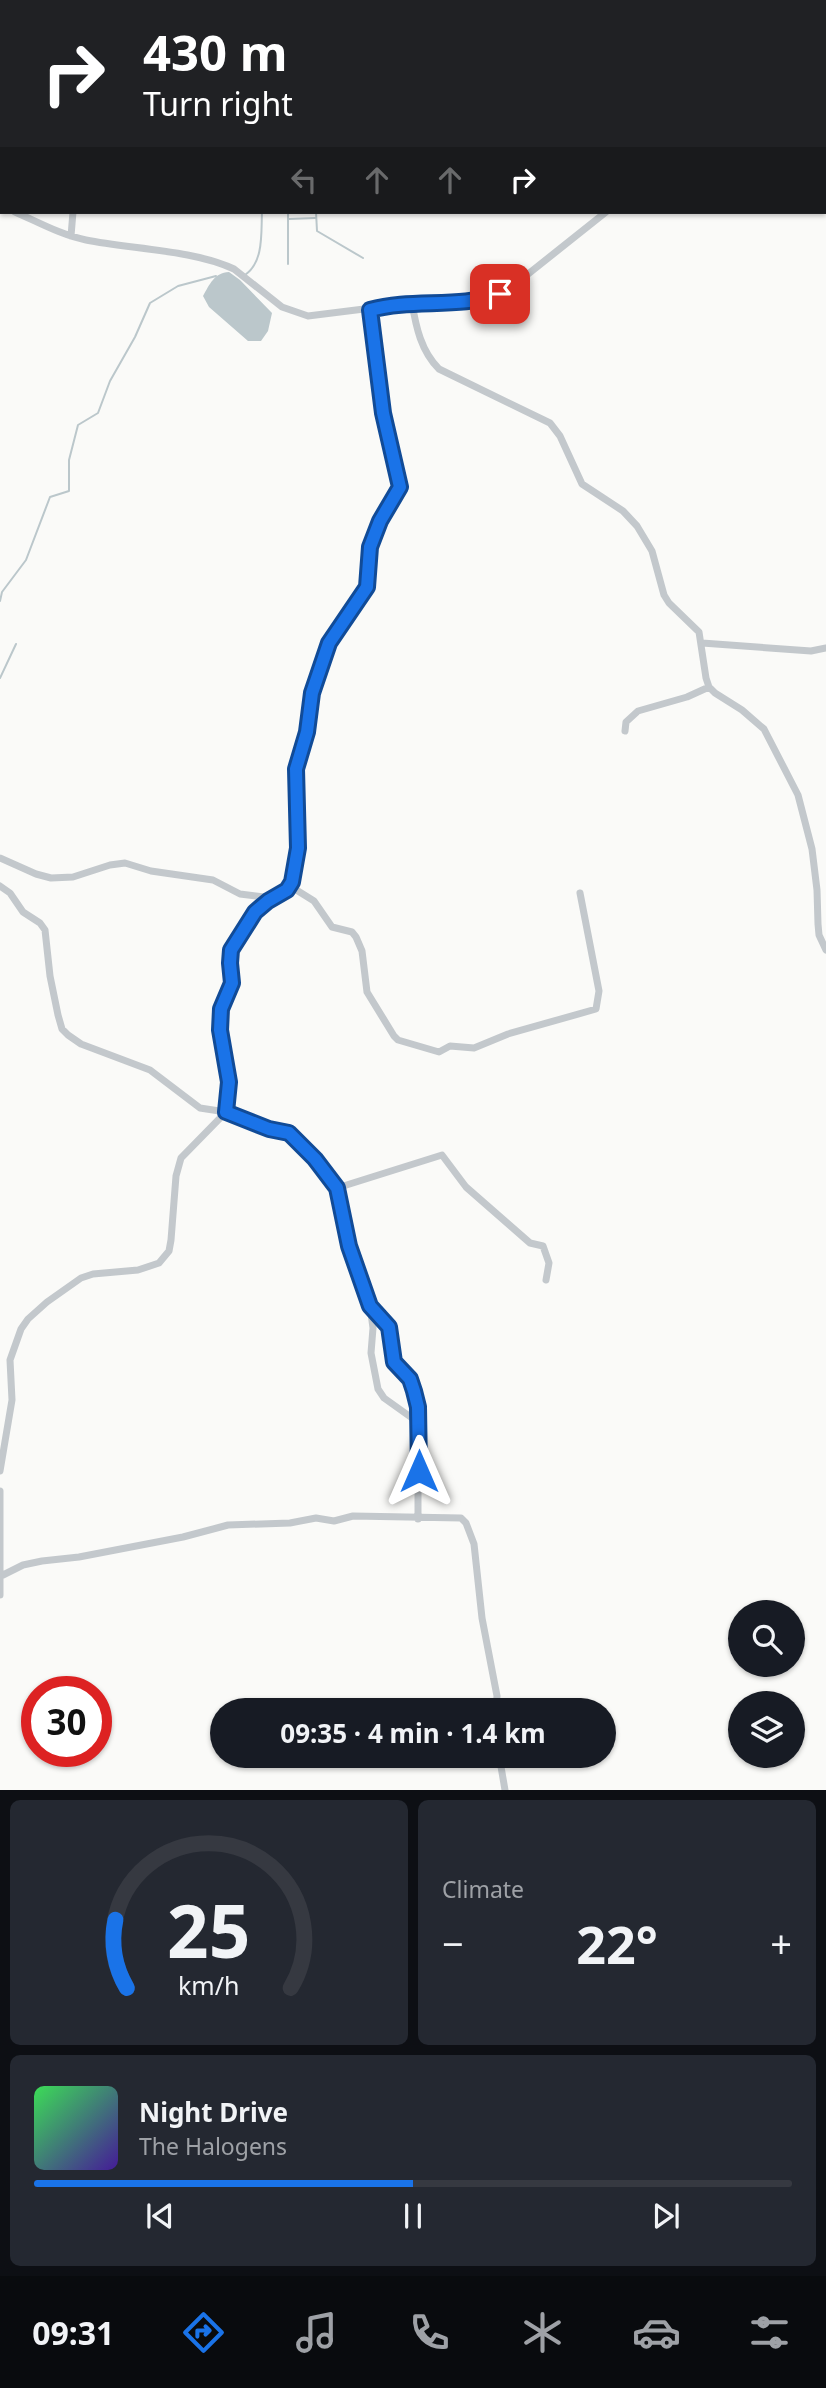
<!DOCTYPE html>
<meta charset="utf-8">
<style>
body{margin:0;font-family:"Noto Sans",sans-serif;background:#242831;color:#f1f3f6;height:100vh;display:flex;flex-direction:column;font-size:26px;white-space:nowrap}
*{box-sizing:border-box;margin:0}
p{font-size:23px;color:#9ea1a6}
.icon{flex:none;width:38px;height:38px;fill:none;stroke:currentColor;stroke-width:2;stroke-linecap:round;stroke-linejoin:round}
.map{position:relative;height:1790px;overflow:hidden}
.details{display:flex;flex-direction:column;gap:10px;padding:10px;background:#0d0f14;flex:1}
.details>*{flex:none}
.hud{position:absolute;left:0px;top:0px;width:826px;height:214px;box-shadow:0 2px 5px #0004;background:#202124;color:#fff;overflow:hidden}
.controls{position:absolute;left:728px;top:1600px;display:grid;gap:14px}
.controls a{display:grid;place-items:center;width:77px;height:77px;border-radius:50%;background:#171b24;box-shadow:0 2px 5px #0004;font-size:35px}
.speed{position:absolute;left:21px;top:1676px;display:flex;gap:14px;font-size:35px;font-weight:700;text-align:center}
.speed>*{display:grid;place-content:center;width:91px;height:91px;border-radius:50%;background:#171b24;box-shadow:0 2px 5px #0004;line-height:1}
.speed .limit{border:10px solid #d22;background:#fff;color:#111}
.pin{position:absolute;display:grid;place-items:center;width:60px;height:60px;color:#fff;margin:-30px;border-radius:14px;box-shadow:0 4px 10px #0006}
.me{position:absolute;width:77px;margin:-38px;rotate:0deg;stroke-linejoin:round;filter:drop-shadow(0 0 5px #0008)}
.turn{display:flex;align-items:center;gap:24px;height:147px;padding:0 28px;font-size:32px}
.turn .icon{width:91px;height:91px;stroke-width:2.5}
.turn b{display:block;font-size:49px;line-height:60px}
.lanes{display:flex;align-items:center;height:66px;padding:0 28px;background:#0003;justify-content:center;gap:35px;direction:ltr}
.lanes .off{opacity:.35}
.big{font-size:52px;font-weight:700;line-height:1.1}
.details .card{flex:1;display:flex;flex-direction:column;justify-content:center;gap:10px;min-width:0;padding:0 24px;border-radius:10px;background:#242831}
.details .dial{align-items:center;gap:0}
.dial svg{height:182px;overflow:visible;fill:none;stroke:#363941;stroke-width:7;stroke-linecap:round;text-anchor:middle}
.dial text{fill:#f1f3f6;stroke:none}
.song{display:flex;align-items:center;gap:21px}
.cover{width:84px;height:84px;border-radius:10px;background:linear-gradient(135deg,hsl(130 70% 55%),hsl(260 70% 35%))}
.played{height:7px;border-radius:4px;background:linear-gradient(90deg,#1a73e8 50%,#363941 50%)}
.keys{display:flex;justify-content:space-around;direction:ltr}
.heat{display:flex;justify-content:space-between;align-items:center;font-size:38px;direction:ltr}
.details .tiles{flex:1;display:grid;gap:10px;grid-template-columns:1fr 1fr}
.card:last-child{grid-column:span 2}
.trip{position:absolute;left:210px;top:1698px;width:406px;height:70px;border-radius:35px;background:#171b24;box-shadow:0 2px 5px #0004;font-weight:700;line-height:70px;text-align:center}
.dock{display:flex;height:112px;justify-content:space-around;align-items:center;background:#090b0e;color:#9ea1a6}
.dock .icon{width:49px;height:49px}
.dock .on{color:#1a73e8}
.dock b{font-size:32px;color:#f1f3f6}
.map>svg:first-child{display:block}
.water{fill:#bbc7cb}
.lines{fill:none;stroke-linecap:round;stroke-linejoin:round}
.stream{stroke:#bbc7cb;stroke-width:2}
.minor{stroke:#c3c8cc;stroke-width:7}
.route-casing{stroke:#114b97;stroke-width:18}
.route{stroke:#1a73e8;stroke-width:12}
</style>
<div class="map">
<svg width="826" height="1790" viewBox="0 0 826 1790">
<rect width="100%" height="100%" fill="#fafaf8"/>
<path class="water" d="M229,272L240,280L272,313L268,331L261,341H248L209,307L203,296C210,284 214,273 229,272Z"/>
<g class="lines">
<path class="stream" d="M239,2V0
M288,212V264
M316,212L317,231L363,258
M289,219L315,218
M245,275C264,262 261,233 262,212
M0,601L2,592L26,560L50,497L69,491V460L78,425L98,413L110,381L135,337L150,303L178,286L216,276
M0,678L16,644"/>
<path class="minor" d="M728,0V2
M0,57L2,58
M824,142H826
M0,205L2,206
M15,212C38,222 61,235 86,240C131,249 194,250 234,269L282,307L308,316L412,303H471L490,298L508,290L606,212
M71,236L73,212
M412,303C416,327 421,351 439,369L550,423L560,436L582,484L623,511L637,526L652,551L664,595L669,603L699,632L706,678L709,687L715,693L742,710L764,729L798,795L812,849L817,890L818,924L819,935L826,950
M702,643L811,651L826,648
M625,731L626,722L638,711L687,697L709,687
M0,858L36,874L51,878L73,877L110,865L125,863L151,871L213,880L240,894L264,897L275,896
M0,886L10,893L23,912L40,923L45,930L50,976L58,1015L62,1029L68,1035L81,1044L150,1070L200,1108L226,1112L269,1129L289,1133L327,1174L337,1188L349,1246L370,1306L373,1328L371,1353L378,1389L384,1398L419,1423
M290,886L314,901L332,927L352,932L356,937L362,951L367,992L394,1036L398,1040L439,1052L450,1046L474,1048L508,1034L596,1009L599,991L580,893
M337,1188L442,1155L466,1187L530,1243L543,1246L549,1263L546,1280
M371,1308L389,1327L392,1359L410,1379L418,1407V1519
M0,1471L12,1400L10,1360L21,1329L28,1319L47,1302L81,1278L93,1274L138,1270L159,1263L169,1251L171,1240L176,1176L181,1158L226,1112L229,1082L220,1030L221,1009L232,983L230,963L231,950L255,912L268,901L287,890L292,882L298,848L296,769L307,732L312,693L329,643L367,587L370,547L380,521L400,487L383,413L370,310
M0,1491V1595
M1,1576L23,1565L42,1561L79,1557L183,1537L228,1525L290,1523L316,1518L334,1521L353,1516L461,1518L466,1523L474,1544L482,1618L497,1696L496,1710
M499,1755L505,1790"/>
</g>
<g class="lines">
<g class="route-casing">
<path id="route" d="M419,1471L418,1407L414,1391L410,1379L394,1362L389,1327L370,1306L349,1246L337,1188L315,1159L289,1133L269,1129L226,1112L229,1082L220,1030L221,1009L232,983L230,963L231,950L255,912L268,901L287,890L292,882L298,848L296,769L307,732L312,693L329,643L367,587L370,547L380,521L400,487L383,413L370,310C413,298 458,309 500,294"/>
</g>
<use href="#route" class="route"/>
</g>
</svg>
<div class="controls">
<a><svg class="icon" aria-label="search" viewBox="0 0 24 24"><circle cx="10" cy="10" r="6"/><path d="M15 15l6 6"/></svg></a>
<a><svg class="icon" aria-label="layers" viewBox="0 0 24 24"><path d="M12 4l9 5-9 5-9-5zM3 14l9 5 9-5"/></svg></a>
</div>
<div class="speed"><div class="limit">30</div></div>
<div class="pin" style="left:500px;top:294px;background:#d93025"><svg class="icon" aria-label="arrive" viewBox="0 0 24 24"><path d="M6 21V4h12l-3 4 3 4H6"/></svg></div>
<svg class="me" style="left:419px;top:1471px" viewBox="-20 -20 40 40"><path d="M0-17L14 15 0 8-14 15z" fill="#1a73e8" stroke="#fff" stroke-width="4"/></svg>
<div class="trip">09:35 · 4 min · 1.4 km</div>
<div class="hud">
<div class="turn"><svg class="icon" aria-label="right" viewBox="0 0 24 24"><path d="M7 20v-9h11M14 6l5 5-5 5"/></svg><div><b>430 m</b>Turn right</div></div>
<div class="lanes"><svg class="icon off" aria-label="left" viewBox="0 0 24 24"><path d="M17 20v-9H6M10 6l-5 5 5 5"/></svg><svg class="icon off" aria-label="ahead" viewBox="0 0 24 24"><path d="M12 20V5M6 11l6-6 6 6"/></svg><svg class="icon off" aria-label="ahead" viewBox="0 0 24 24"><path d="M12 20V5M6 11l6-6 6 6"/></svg><svg class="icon" aria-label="right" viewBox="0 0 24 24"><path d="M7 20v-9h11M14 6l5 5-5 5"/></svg></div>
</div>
</div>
<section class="details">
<div class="tiles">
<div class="card dial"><svg viewBox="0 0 100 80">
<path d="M14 69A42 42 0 1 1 86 69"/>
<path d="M14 69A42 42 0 0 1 9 39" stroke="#1a73e8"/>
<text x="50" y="56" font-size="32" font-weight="700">25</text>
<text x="50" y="72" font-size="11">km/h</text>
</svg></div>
<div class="card"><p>Climate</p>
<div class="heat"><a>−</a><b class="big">22°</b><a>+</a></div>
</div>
<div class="card">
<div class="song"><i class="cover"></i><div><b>Night Drive</b><p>The Halogens</p></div></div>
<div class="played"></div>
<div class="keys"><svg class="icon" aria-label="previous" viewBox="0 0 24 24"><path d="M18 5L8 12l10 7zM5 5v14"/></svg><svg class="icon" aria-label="pause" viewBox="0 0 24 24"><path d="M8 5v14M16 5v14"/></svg><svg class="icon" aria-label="next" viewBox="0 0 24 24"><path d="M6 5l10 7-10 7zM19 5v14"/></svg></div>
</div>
</div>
</section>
<nav class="dock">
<b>09:31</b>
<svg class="icon on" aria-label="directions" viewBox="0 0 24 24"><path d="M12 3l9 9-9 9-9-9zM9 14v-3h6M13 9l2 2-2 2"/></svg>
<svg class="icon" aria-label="music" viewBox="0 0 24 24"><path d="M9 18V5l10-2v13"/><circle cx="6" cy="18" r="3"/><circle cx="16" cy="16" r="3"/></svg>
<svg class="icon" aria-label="phone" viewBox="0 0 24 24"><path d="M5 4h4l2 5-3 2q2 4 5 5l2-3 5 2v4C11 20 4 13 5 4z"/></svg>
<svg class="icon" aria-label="climate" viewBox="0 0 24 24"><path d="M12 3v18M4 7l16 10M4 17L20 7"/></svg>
<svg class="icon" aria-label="car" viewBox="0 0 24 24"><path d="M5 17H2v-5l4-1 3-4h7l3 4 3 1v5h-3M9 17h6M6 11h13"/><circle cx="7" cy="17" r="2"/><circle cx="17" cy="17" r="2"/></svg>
<svg class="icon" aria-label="filters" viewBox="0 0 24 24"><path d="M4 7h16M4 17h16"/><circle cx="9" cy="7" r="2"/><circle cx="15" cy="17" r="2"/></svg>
</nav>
